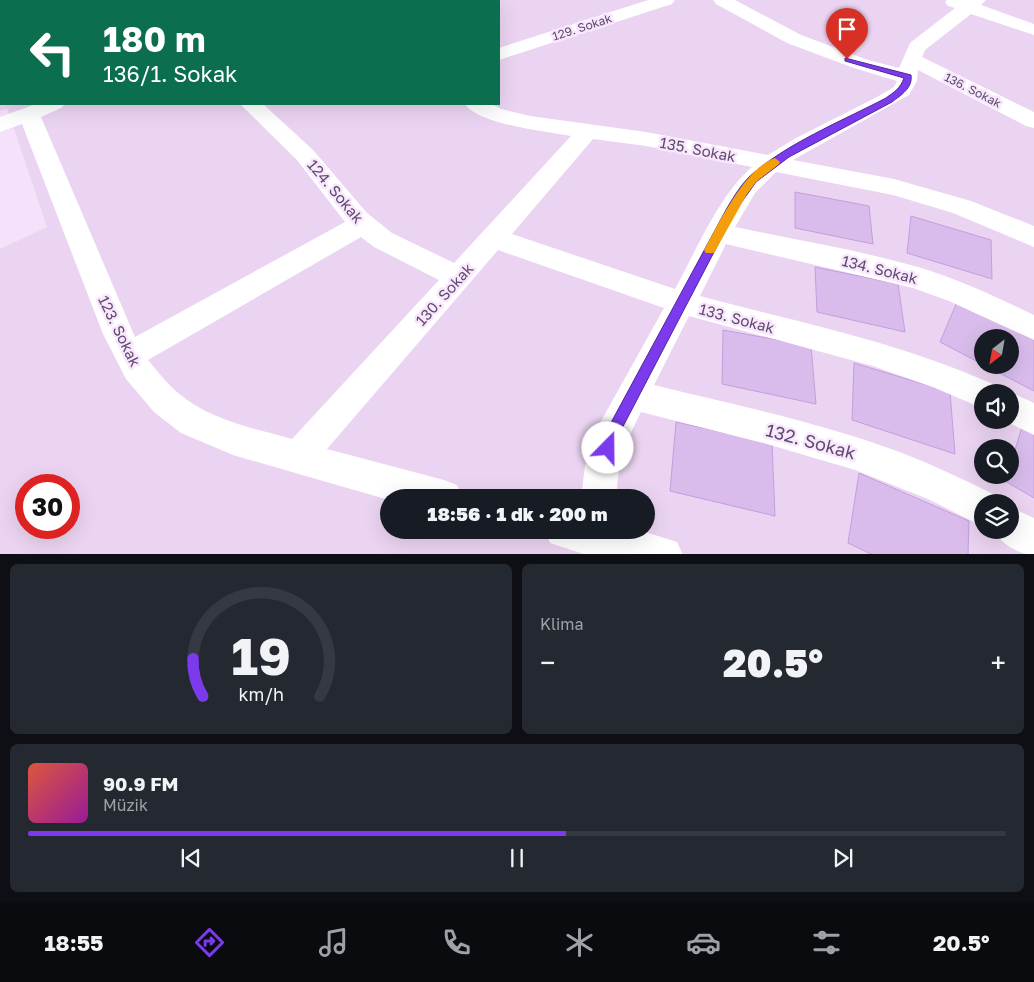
<!DOCTYPE html>
<html lang="tr">
<meta charset="utf-8">
<style>
body{margin:0;font-family:"Golos Text",sans-serif;background:#242831;color:#f1f3f6;height:100vh;display:flex;flex-direction:column;font-size:19px;white-space:nowrap}
*{box-sizing:border-box;margin:0}
p{font-size:16px;color:#9ea1a6}
.icon{flex:none;width:28px;height:28px;fill:none;stroke:currentColor;stroke-width:2;stroke-linecap:round;stroke-linejoin:round}
.map{position:relative;height:554px;overflow:hidden}
.side{display:flex;flex-direction:column;gap:10px;padding:10px;background:#0d0f14;flex:1}
.side>*{flex:none}
.guide{position:absolute;left:0px;top:0px;width:500px;height:105px;box-shadow:0 5px 20px #0002;background:#0b6e4f;color:#fff;overflow:hidden}
.needle{width:32px;rotate:211deg}
.fabs{position:absolute;left:974px;top:329px;display:grid;gap:10px}
.fabs a{display:grid;place-items:center;width:45px;height:45px;border-radius:50%;background:#171b24;box-shadow:0 5px 20px #0002;font-size:25px}
.speed{position:absolute;left:15px;top:474px;display:flex;gap:10px;font-size:25px;font-weight:700;text-align:center}
.speed>*{display:grid;place-content:center;width:65px;height:65px;border-radius:50%;background:#171b24;box-shadow:0 5px 20px #0002;line-height:1}
.speed .limit{border:8px solid #d22;background:#fff;color:#111}
.pin{position:absolute;display:grid;place-items:center;width:42px;height:42px;color:#fff;margin:-51px -21px;border-radius:50% 50% 50% 0;rotate:-45deg;box-shadow:0 0 5px #0007}
.pin .icon{rotate:45deg}
.me{position:absolute;width:55px;margin:-28px;rotate:22deg;stroke-linejoin:round;filter:drop-shadow(0 0 4px #0008)}
.turn{display:flex;align-items:center;gap:18px;height:105px;padding:0 20px;font-size:22px}
.turn .icon{width:65px;height:65px;stroke-width:2.5}
.turn b{display:block;font-size:35px;line-height:42px}
.big{font-size:38px;font-weight:800;line-height:1.1}
.side .widget{flex:1;display:flex;flex-direction:column;justify-content:center;gap:8px;min-width:0;padding:0 18px;border-radius:8px;background:#242831}
.side .dial{align-items:center;gap:0}
.dial svg{height:130px;overflow:visible;fill:none;stroke:#363941;stroke-width:7;stroke-linecap:round;text-anchor:middle}
.dial text{fill:#f1f3f6;stroke:none}
.song{display:flex;align-items:center;gap:15px}
.cover{width:60px;height:60px;border-radius:8px;background:linear-gradient(135deg,hsl(10 70% 55%),hsl(300 70% 35%))}
.played{height:5px;border-radius:2px;background:linear-gradient(90deg,#7c3aed 55%,#363941 55%)}
.keys{display:flex;justify-content:space-around;direction:ltr}
.heat{display:flex;justify-content:space-between;align-items:center;font-size:28px;direction:ltr}
.side .tiles{flex:1;display:grid;gap:10px;grid-template-columns:1fr 1fr}
.widget:last-child{grid-column:span 2}
.trip{position:absolute;left:380px;top:489px;width:275px;height:50px;border-radius:25px;background:#171b24;box-shadow:0 5px 20px #0002;font-weight:800;line-height:50px;text-align:center}
.tab-bar{display:flex;height:80px;justify-content:space-around;align-items:center;background:#090b0e;color:#9ea1a6}
.tab-bar .icon{width:35px;height:35px}
.tab-bar .current{color:#7c3aed}
.tab-bar b{font-size:22px;color:#f1f3f6}
.map>svg:first-child{display:block}
.residential{fill:#ebd4f2;fill-rule:evenodd}
.building{fill:#d9bcec;stroke:#c39edd}
.lines{fill:none;stroke-linecap:round;stroke-linejoin:round}
.minor{fill:#fff;fill-rule:evenodd}
.route{fill:#7c3aed;stroke:#51269a}
.slow{fill:#f59e0b}
.labels{text-anchor:middle;dominant-baseline:central;stroke-width:5;stroke-linejoin:round;paint-order:stroke}
.far-street-label{font-size:12px;fill:#5f4b6e;stroke:#f9e7fd}
.street-label{font-size:15px;fill:#5f4b6e;stroke:#f9e7fd}
.near-street-label{font-size:18px;fill:#5f4b6e;stroke:#f9e7fd}
</style>
<div class="map">
<svg width="1034" height="555" viewBox="0 0 1034 555">
<rect width="100%" height="100%" fill="#f5e2fa"/>
<path class="residential" d="M0,0H1034V554H0V249L47,227L7,108L0,111ZM1,1H499V104H1ZM982,338H1010V365H982ZM982,392H1010V420H982ZM982,448H1010V475H982ZM26,485H69V528H26ZM389,498H646V530H389ZM982,502H1010V530H982Z"/>
<path class="building" d="M795,192L869,206L873,244L795,228Z
M911,216L991,240L992,279L907,253Z
M815,267L898,284L905,332L817,312Z
M957,302L1034,340V391L984,365H1010V338H982V364L940,342Z
M723,330L811,346L816,404L722,384Z
M854,363L950,392L955,454L852,420Z
M676,422L772,443L775,516L670,491Z
M1022,427L1034,434V498L1005,481L1007,475H1010V466Z
M859,473L969,521L968,555H873L848,543Z"/>
<g class="lines">
<path class="minor" d="M181,0H200L201,1H182Z
M648,0H675L672,4L499,60V48Z
M713,0H735L801,35L868,60L899,68L910,43L955,8L948,6L945,2L947,0H986L981,5L1034,24V35L971,14L925,50L922,57L1034,112V128L1026,126L918,70L917,81L909,95L793,160L894,179L971,201L1034,226V247L953,213L893,195L776,172L755,193L735,227C796,240 858,250 918,267C958,279 996,297 1034,315V340L949,301L913,288L726,244L700,296C801,323 896,341 993,384L997,392H982V408L935,388L873,366L689,316L654,385C736,405 818,422 897,451C931,464 963,479 995,495L998,502H982V526L928,499L855,470L767,444L641,412C627,439 616,466 617,498H581L585,466L600,423L664,308L498,250L327,449L444,480L457,485L462,498H389V500L233,455L181,433L154,412L126,379L103,334L22,124L0,132V117L36,104H65L61,108L41,117L135,337L345,222L297,160L240,104H263L313,150L367,213L392,233L454,263L571,136C548,132 477,124 465,104H491L501,109L530,116L646,132L768,155L796,138L877,97L894,87L897,81L854,68L787,43L716,4ZM593,139L646,146L752,167C719,195 696,251 675,289L512,234ZM361,237L374,247L439,280L292,439C252,428 209,420 177,392C166,383 157,370 148,360Z
M1009,392H1010L1034,403V435L1003,420H1010Z
M1010,507L1034,518V555C1020,555 999,543 994,530H1010Z
M545,530H639L677,542L683,555H587L550,543Z"/>
</g>
<path class="route" d="M845,58L911,75C913,88 901,95 892,102L789,157L756,182L736,210L618,436L613,453L608,455L603,453L601,448L607,430L727,208C733,198 740,186 749,177C785,144 842,121 886,98C894,92 900,89 904,78L845,61Z"/>
<path class="slow" d="M775,158L780,162L779,164L756,182L747,194L714,253H706L704,250C719,223 745,168 775,158Z"/>
<g class="labels">
<g class="far-street-label">
<text transform="translate(582 27) rotate(-18)">129. Sokak</text>
<text transform="translate(973 90) rotate(27)">136. Sokak</text>
</g>
<g class="street-label">
<text transform="translate(698 149) rotate(11)">135. Sokak</text>
<text transform="translate(336 191) rotate(50)">124. Sokak</text>
<text transform="translate(880 269) rotate(14)">134. Sokak</text>
<text transform="translate(444 294) rotate(-48)">130. Sokak</text>
<text transform="translate(737 318) rotate(15)">133. Sokak</text>
<text transform="translate(120 331) rotate(64)">123. Sokak</text>
</g>
<g class="near-street-label">
<text transform="translate(811 441) rotate(15)">132. Sokak</text>
</g>
</g>
</svg>
<div class="fabs">
<a><svg class="needle" viewBox="-14 -14 28 28"><path d="M0-13l5 13h-10z" fill="#e53935"/><path d="M0 13l5-13h-10z" fill="#9ea1a6"/></svg></a>
<a><svg class="icon" aria-label="sound" viewBox="0 0 24 24"><path d="M4 9h4l5-4v14l-5-4H4zM17 9q2 3 0 6"/></svg></a>
<a><svg class="icon" aria-label="search" viewBox="0 0 24 24"><circle cx="10" cy="10" r="6"/><path d="M15 15l6 6"/></svg></a>
<a><svg class="icon" aria-label="layers" viewBox="0 0 24 24"><path d="M12 4l9 5-9 5-9-5zM3 14l9 5 9-5"/></svg></a>
</div>
<div class="speed"><div class="limit">30</div></div>
<div class="pin" style="left:847px;top:59px;background:#d93025"><svg class="icon" aria-label="arrive" viewBox="0 0 24 24"><path d="M6 21V4h12l-3 4 3 4H6"/></svg></div>
<svg class="me" style="left:608px;top:448px" viewBox="-20 -20 40 40"><circle r="19" fill="#fff"/><path d="M0-13L10 11 0 6-10 11z" fill="#7c3aed"/></svg>
<div class="trip">18:56 · 1 dk · 200 m</div>
<div class="guide">
<div class="turn"><svg class="icon" aria-label="left" viewBox="0 0 24 24"><path d="M17 20v-9H6M10 6l-5 5 5 5"/></svg><div><b>180 m</b>136/1. Sokak</div></div>
</div>
</div>
<section class="side">
<div class="tiles">
<div class="widget dial"><svg viewBox="0 0 100 80">
<path d="M14 69A42 42 0 1 1 86 69"/>
<path d="M14 69A42 42 0 0 1 8 46" stroke="#7c3aed"/>
<text x="50" y="56" font-size="32" font-weight="700">19</text>
<text x="50" y="72" font-size="11">km/h</text>
</svg></div>
<div class="widget"><p>Klima</p>
<div class="heat"><a>−</a><b class="big">20.5°</b><a>+</a></div>
</div>
<div class="widget">
<div class="song"><i class="cover"></i><div><b>90.9 FM</b><p>Müzik</p></div></div>
<div class="played"></div>
<div class="keys"><svg class="icon" aria-label="previous" viewBox="0 0 24 24"><path d="M18 5L8 12l10 7zM5 5v14"/></svg><svg class="icon" aria-label="pause" viewBox="0 0 24 24"><path d="M8 5v14M16 5v14"/></svg><svg class="icon" aria-label="next" viewBox="0 0 24 24"><path d="M6 5l10 7-10 7zM19 5v14"/></svg></div>
</div>
</div>
</section>
<nav class="tab-bar">
<b>18:55</b>
<svg class="icon current" aria-label="directions" viewBox="0 0 24 24"><path d="M12 3l9 9-9 9-9-9zM9 14v-3h6M13 9l2 2-2 2"/></svg>
<svg class="icon" aria-label="music" viewBox="0 0 24 24"><path d="M9 18V5l10-2v13"/><circle cx="6" cy="18" r="3"/><circle cx="16" cy="16" r="3"/></svg>
<svg class="icon" aria-label="phone" viewBox="0 0 24 24"><path d="M5 4h4l2 5-3 2q2 4 5 5l2-3 5 2v4C11 20 4 13 5 4z"/></svg>
<svg class="icon" aria-label="climate" viewBox="0 0 24 24"><path d="M12 3v18M4 7l16 10M4 17L20 7"/></svg>
<svg class="icon" aria-label="car" viewBox="0 0 24 24"><path d="M5 17H2v-5l4-1 3-4h7l3 4 3 1v5h-3M9 17h6M6 11h13"/><circle cx="7" cy="17" r="2"/><circle cx="17" cy="17" r="2"/></svg>
<svg class="icon" aria-label="filters" viewBox="0 0 24 24"><path d="M4 7h16M4 17h16"/><circle cx="9" cy="7" r="2"/><circle cx="15" cy="17" r="2"/></svg>
<b>20.5°</b>
</nav>
